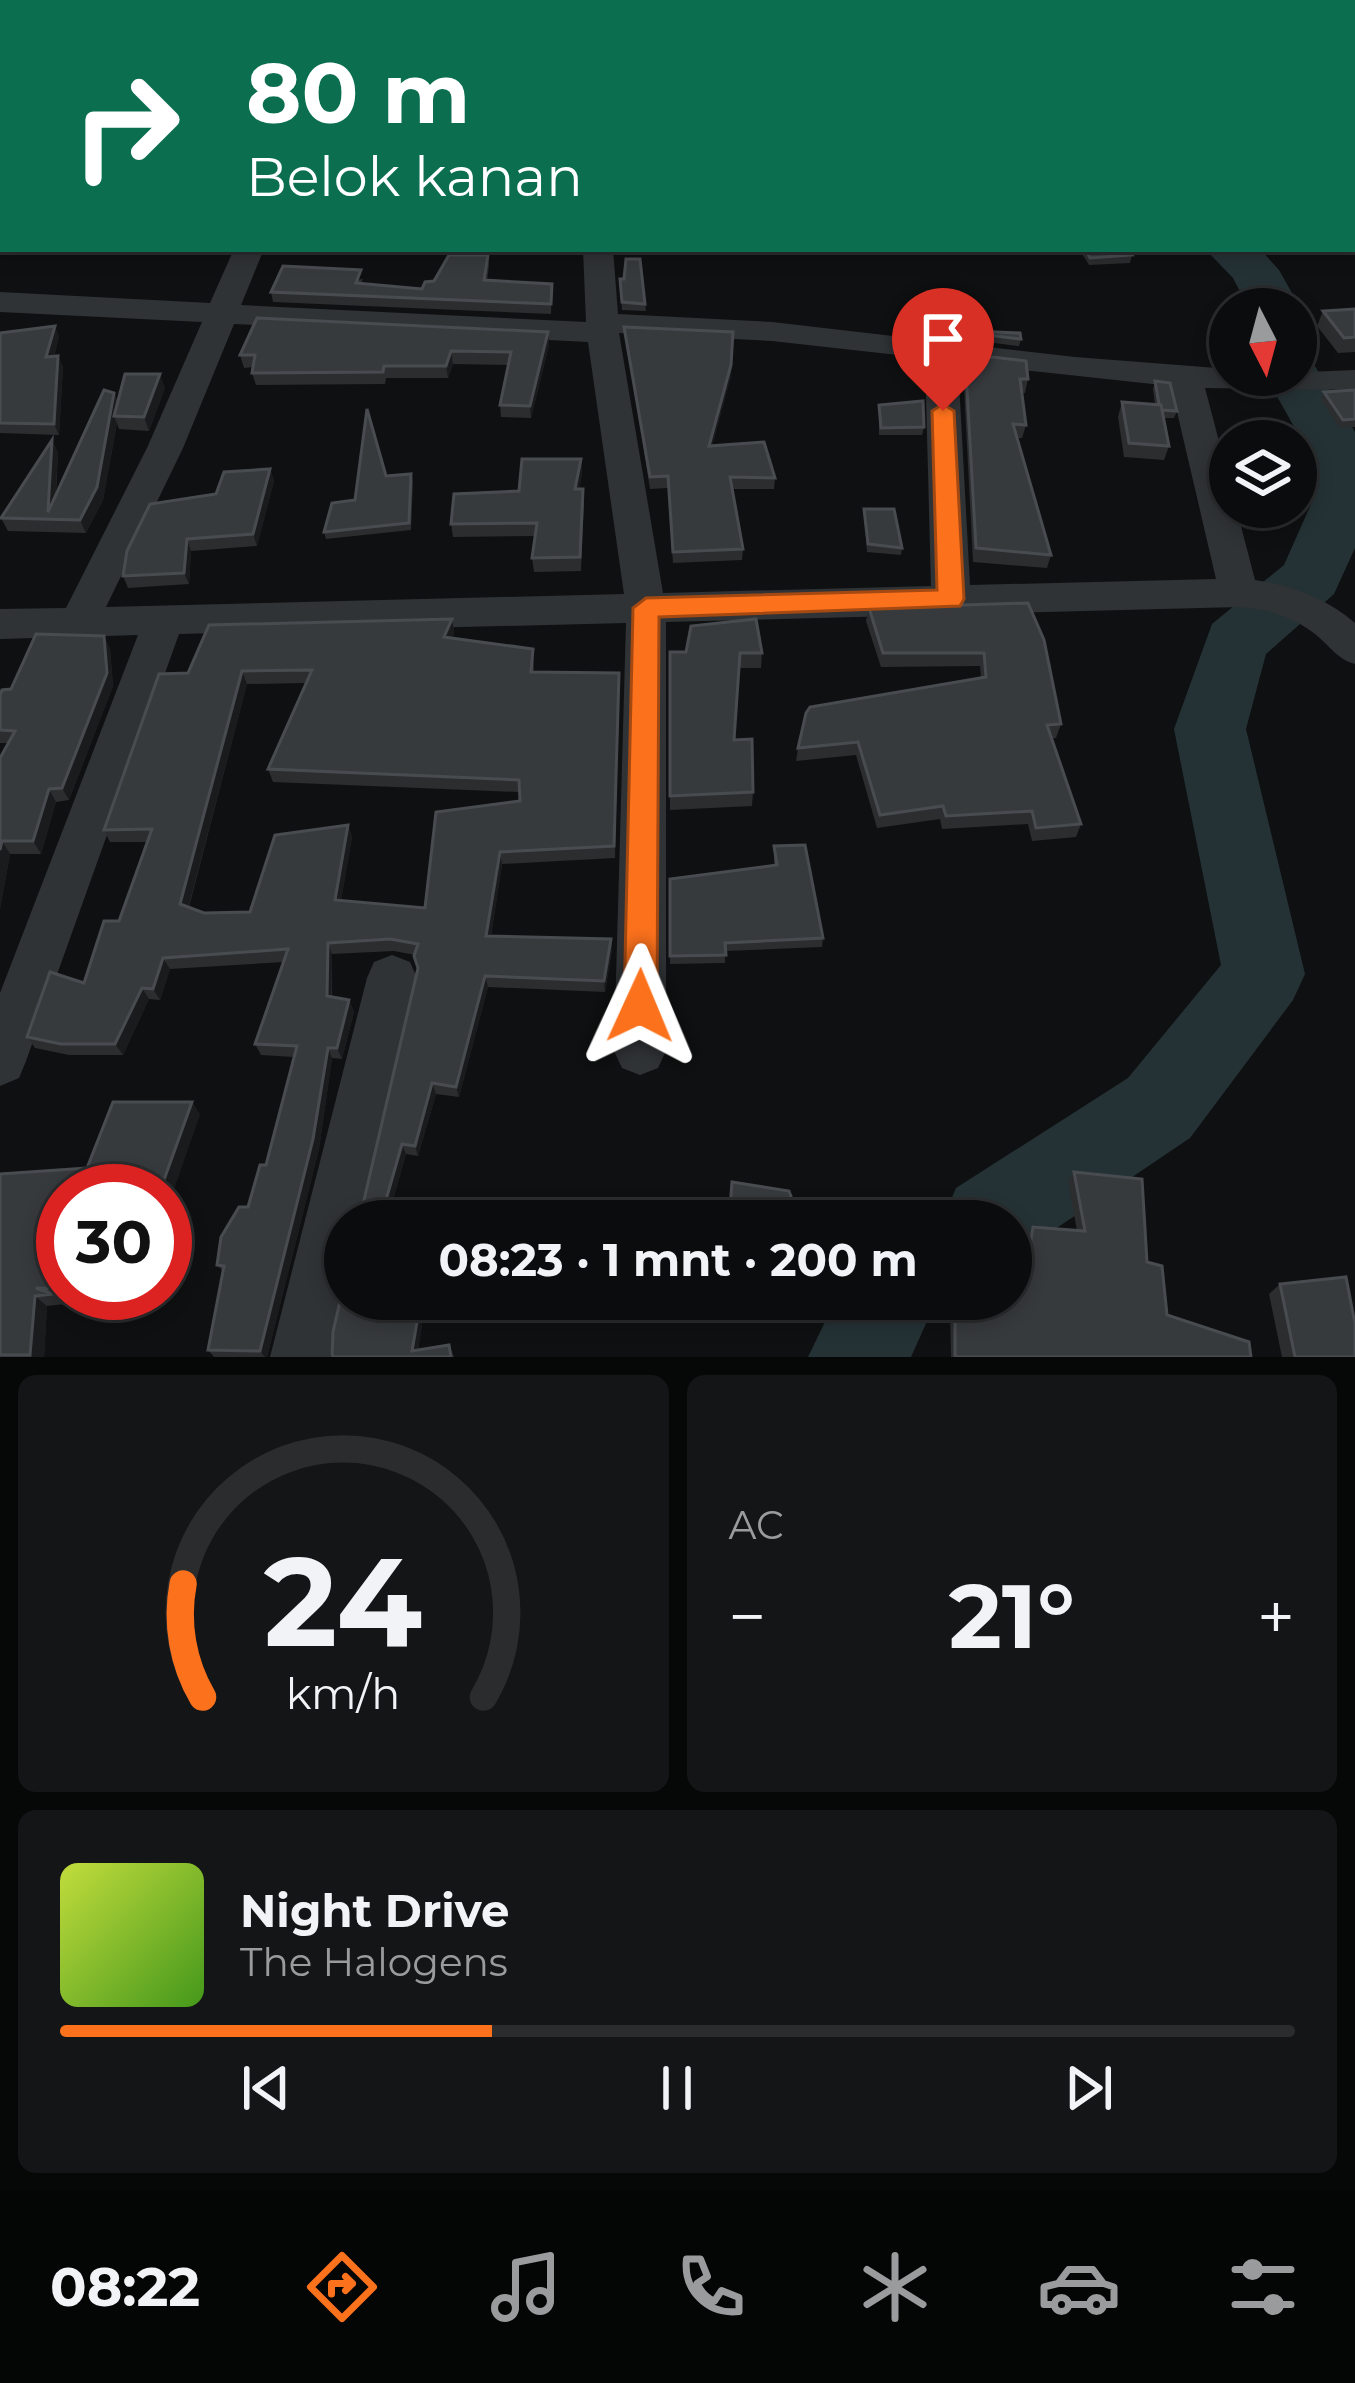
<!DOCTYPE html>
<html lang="id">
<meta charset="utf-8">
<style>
body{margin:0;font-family:Montserrat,sans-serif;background:#141516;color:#f1f3f6;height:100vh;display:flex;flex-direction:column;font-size:45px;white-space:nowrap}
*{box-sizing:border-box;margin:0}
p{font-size:39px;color:#9a9b9d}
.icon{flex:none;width:66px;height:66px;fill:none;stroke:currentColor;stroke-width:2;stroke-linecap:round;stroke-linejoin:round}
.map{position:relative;height:1357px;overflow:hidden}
.sheet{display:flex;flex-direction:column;gap:18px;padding:18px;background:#060707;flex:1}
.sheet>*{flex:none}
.banner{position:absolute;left:0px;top:0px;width:1356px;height:252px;box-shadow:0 6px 18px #0003,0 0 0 3px #2b2c2e;background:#0b6e4f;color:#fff;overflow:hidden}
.needle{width:78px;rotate:174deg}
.tools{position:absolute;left:1209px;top:288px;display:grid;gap:24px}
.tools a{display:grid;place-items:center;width:108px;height:108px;border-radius:50%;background:#0b0c0d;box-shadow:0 6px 18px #0003,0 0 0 3px #2b2c2e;font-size:60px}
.speed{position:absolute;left:36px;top:1164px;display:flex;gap:24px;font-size:60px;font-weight:700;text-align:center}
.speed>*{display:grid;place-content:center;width:156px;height:156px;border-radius:50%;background:#0b0c0d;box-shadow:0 6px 18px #0003,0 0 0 3px #2b2c2e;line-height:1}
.speed .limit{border:18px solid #d22;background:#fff;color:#111}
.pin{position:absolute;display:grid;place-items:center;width:102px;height:102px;color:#fff;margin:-123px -51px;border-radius:50% 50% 50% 0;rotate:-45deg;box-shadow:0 0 12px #0007}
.pin .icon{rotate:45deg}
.me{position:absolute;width:132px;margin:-66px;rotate:1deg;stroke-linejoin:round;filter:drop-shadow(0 0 9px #0008)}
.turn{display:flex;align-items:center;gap:42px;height:252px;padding:0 48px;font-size:54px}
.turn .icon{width:156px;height:156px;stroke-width:2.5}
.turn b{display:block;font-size:84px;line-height:102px}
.big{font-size:90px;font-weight:700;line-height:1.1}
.sheet .card{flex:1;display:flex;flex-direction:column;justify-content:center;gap:18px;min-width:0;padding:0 42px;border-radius:18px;background:#141516}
.sheet .dial{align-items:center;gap:0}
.dial svg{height:312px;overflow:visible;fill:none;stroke:#2b2c2e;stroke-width:7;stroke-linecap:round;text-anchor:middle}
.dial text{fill:#f1f3f6;stroke:none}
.song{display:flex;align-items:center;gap:36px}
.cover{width:144px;height:144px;border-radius:18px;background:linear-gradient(135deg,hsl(70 70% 55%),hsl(100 70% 35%))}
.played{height:12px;border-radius:6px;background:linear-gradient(90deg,#fc711c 35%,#2b2c2e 35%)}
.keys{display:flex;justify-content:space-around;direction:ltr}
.heat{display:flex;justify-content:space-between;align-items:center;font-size:66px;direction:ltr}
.sheet .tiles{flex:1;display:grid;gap:18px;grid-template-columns:1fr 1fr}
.card:last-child{grid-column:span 2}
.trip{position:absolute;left:324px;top:1200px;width:708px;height:120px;border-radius:60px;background:#0b0c0d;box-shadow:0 6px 18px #0003,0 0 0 3px #2b2c2e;font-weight:700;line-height:120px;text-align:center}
.dock{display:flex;height:192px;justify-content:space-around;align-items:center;background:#040505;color:#9a9b9d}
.dock .icon{width:84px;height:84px}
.dock .active{color:#fc711c}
.dock b{font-size:54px;color:#f1f3f6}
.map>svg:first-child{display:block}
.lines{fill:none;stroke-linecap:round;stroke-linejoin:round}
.river{fill:#253235;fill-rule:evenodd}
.minor{fill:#303336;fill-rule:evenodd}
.highway{fill:#5c6267;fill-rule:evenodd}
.wall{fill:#2b2d2f;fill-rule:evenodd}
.shaded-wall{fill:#1a1b1d}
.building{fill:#373a3d;stroke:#484c50;stroke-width:3;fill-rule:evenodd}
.route{fill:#fc711c;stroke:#a44912;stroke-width:3}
</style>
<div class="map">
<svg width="1355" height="1357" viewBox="0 0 1355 1357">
<rect width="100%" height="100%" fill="#0f1011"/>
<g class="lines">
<path class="river" d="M1205,249H1260L1279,270L1301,309L1296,317V309H1249L1233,278Z
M1296,359L1313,363L1355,432V548L1334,594L1266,654L1246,729L1305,974L1293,1000L1190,1138L1011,1259V1221H942L956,1188L1128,1078L1221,965L1174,729L1212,624L1284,565L1316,493L1310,455L1265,375H1296Z
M836,1299H937L911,1357H808Z"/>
<path class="minor" d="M1064,0H1088L1090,3H1066Z
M3,71V89L0,90V72Z
M0,126H3V142H0Z
M1353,131H1355V148H1353Z
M0,199H3V217H0Z
M234,249H264L241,305L586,322L583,249H613L618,314L772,322L1075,357L1230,369V375L1355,370V390L1205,388L1230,483V507H1236L1255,580C1292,586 1326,598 1355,623V664C1337,659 1330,646 1315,634C1292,616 1268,609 1239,607L666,622V1051L658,1068L640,1075L622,1068L614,1051L626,623L179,634L26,1061L19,1078L0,1086V993L138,635L0,639V609L66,608L147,448L202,322L0,312V292L210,303ZM234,324L588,342L624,594L106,607L183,448ZM619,333L772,341L925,358L931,586L663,593ZM958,363L1171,386L1216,579L970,585Z
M392,955L410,962L417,978L361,1221H345V1293L330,1357H270L367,978L374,962Z"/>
<path class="highway" d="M1353,55H1355V77H1353Z"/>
</g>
<path class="wall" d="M1079,0H1355V47H1353V3H1079Z
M1079,249H1128L1132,255L1130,263L1089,265Z
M488,255L489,265L487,281L552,284L551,314L273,302L271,292L363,279L361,283L422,289L434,281Z
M640,259L646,311L622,310L620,279H624Z
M1355,309V352L1338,353L1317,326L1323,311Z
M624,327L733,332L731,376L712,446L775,478L774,489H732L743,549L742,560L673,563L668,488L650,489Z
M954,330L1021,339L1019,346L953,338Z
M548,332L549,345L531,418L501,417L500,405L509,365L453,364L448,378H386L385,384L256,385L252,373L253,367L244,368L240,355Z
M0,333L59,336L54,357L58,356L63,367L59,435L0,433Z
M965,354L1028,379L1025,393H1022L1026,425L1022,438H1017L1051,555L1047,568L973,562L963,368Z
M1155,381L1177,411L1174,418H1163L1169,446L1164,460L1124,457L1118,417L1122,402L1155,404L1153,389Z
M165,388L149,431L119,429L117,423L103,500L86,533L8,531L1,518L52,440L58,453L56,495L114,393L118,402Z
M1355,390V427L1340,428L1321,400L1324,392Z
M879,405L924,427L922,435H879Z
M581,459L582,473L579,489H583L584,502L581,571L534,572L532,558L535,536L453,537L451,524Z
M270,469L274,481L257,546L191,551L189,584L128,588L123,576L216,494Z
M411,474L413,482L411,530L326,539L324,532L355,500L386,476Z
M864,509L902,548L901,555L867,552Z
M1028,603L1061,724L1056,738H1051L1081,824L1076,837L1032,841L1028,824L942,829L940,819L877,828L856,755L796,761L798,748L981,677L980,666L881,667L866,621L869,608Z
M452,619L454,632L452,638L533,649L534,672L619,673L615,858L502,864L491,936L611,939L612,950L605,992L488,987L459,1097L436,1094L418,1156L406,1154L387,1221H345V1299H426L418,1350L449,1345L454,1357H332L333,1332L344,1284L345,1216L361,1213L418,969L415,955L394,951L332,954V997L349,1000L354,1012L342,1059L332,1058L319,1149L267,1357H214L208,1350L223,1271L217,1265L221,1237L239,1207H248L260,1165H266L294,1057L261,1055L255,1044L284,962L170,969L160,1000L149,999L123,1055H69L35,1048L27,1037L50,972L84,983L104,921H119L147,842H110L104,830L159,674L188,673L209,625ZM306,683L268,769L273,782L519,792L520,801L436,812L425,908L341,900L352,837L348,825L275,835L250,912L204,913L189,907L247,684Z
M104,636L110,649L113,686L69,800L56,802L41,854H10L0,909V758L9,743H0V695Z
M670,652L762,653L761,668H739L734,739L753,792L752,806L670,810Z
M774,846L823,938L822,947L725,951V963L670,964V879L774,865Z
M192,1102L200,1115L63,1191V1293H138L134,1303L59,1299L65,1304L47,1306L44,1357H0V1174L87,1168Z
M1074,1172L1147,1262L1167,1315L1251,1357H951L950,1313L953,1299H1011L1028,1236L1033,1227L1077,1231L1068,1181Z
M1280,1284L1355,1357H1282L1269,1294Z
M749,1299H797L795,1309Z"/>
<path class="shaded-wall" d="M55,326L59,336L51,368L46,357Z
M548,332L549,345L531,418L530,406Z
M451,351L453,364L448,378L446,366Z
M58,356L63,367L59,435L54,424Z
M731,365V376L709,457V446Z
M160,374L165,388L149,431L144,417Z
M114,393L119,407L114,416L117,423L103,500L86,533L80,520Z
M52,440L58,453L54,519L48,512Z
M581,459L582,473L577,503L575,489Z
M270,469L274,481L257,546L253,534Z
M187,539L191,551L189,584L184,573Z
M452,619L454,632L447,650L444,637Z
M104,636L110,649L113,686L69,800L62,788Z
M242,671L247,684L186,916L180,904Z
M49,789L56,802L41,854L33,841Z
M348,825L352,837L339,912L335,900Z
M2,841L10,854L0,909V850Z
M500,852L502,864L489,948L486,936Z
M611,939L612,950L605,992L604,981Z
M328,943L332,954L331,1007L327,996Z
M163,958L170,969L160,1000L153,989Z
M485,976L488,987L459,1097L456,1087Z
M142,988L149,999L123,1055L115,1044Z
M349,1000L354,1012L342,1059L337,1048Z
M328,1048L332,1058L319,1149L267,1357H265L260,1351Z
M432,1083L436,1094L418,1156L415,1146Z
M192,1102L200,1115L165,1215V1191H160Z
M402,1144L406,1154L387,1221H380Z
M125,1293H138L134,1303Z
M35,1296L47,1306L44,1357H33L30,1355Z
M421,1299H426L417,1357L412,1351Z"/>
<path class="building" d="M0,0H861L859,3H3V33L2,22L0,23Z
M870,0H1068L1066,3H871Z
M1097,0H1355V36H1353V3H1113Z
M3,39V72L1,56L0,57V41Z
M3,82V102H0V85Z
M1085,249H1128L1132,255L1090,258Z
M449,255H488L484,280L552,284L551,304L271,292L283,266L361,270L356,283L422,289L425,282L434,281Z
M626,259H640L645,304L622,302L620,279H624Z
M1355,309V337L1344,338L1323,311Z
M257,318L548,332L530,406L500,405L511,352L451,351L446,366H384L383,372L252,373L255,355H240Z
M55,326L46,357L58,356L54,424L0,423V333Z
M624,327L733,332L731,365L709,446L764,442L775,478L730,477L743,549L673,552L668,476L650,477Z
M954,330L1020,333L1021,339L954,331Z
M965,354L1026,361L1028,379H1020L1026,425L1013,424L1051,555L976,548Z
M125,374H160L144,417L114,416Z
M1155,381L1170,383L1177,411L1162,410L1161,405L1159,404Z
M104,390L114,393L97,487L80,520L1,518L52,440L48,512Z
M1355,390V419L1343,420L1324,392Z
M923,401L924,427L881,428L879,405Z
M1122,402L1161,405L1169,446L1129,443Z
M367,409L386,476L411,474L409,523L324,532L332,503L355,500Z
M522,459H581L575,489H583L580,557L532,558L537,523L451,524L454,494L519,491Z
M270,469L253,534L187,539L184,573L123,576L127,551L150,504L216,494L224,472Z
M864,509H894L902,548L868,544Z
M1028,603L1044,640L1061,724L1047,725L1081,824L1036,828L1032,811L946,816L943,806L880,815L858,742L798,748L806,713L810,707L986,677L984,653H883L869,608Z
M452,619L444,637L533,649L531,672L619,673L614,846L500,852L486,936L611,939L604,981L485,976L456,1087L432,1083L415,1146L402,1144L380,1221H345V1299H421L412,1351L449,1345L451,1357H332L333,1332L344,1284L345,1216L361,1213L418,968L414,956L418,944L390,939L328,943L327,996L349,1000L337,1048H328L313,1139L260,1351L208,1350L224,1266L217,1265L221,1237L239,1207H248L260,1165H266L297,1046L255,1044L288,949L163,958L153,989L142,988L115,1044H61L27,1037L50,972L84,983L104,921H119L152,829L104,830L159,674L188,673L209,625ZM312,670L268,769L519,780L520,801L436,812L425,908L335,900L348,825L275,835L250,912L204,913L180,904L242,671Z
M756,619L762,653H740L734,740L752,739L753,792L670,796V652H686L691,626Z
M36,634L104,636L107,673L62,788L49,789L33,841H2L0,850V758L15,731L0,730V695L2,690L11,689Z
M805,845L823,938L725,943L726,955L670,956V879L777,865L774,846Z
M113,1102H192L160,1191H63V1289L36,1288L53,1294L35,1296L30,1355H0V1174L87,1168Z
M1074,1172L1142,1179L1147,1262L1162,1266L1167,1315L1249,1342L1251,1357H955V1299H1011V1246H1030L1033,1227L1085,1231Z
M732,1182L789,1191L800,1221H729Z
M1346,1277L1355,1324V1357H1295L1280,1284Z"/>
<path class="route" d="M943,404L954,411L964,599L960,606L659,617L657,1006L652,1017L640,1022L629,1017L624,1006L633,608L646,598L937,590L932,411Z"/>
</svg>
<div class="tools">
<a><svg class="needle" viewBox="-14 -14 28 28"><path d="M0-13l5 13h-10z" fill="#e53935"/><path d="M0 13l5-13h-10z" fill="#9a9b9d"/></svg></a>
<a><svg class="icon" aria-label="layers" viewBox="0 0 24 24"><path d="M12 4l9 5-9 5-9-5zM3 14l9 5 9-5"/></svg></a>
</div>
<div class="speed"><div class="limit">30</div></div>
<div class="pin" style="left:943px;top:411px;background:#d93025"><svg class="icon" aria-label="arrive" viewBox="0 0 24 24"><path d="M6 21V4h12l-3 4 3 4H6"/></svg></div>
<svg class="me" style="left:640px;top:1006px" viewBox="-20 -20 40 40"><path d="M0-17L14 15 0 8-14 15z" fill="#fc711c" stroke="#fff" stroke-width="4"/></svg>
<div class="trip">08:23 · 1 mnt · 200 m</div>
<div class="banner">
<div class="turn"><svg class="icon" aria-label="right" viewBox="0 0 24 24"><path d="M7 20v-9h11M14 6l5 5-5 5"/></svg><div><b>80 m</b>Belok kanan</div></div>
</div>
</div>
<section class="sheet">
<div class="tiles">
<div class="card dial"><svg viewBox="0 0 100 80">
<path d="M14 69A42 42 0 1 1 86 69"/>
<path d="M14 69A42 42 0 0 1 9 40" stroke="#fc711c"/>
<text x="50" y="56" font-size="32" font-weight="700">24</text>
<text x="50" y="72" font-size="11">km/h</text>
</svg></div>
<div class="card"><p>AC</p>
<div class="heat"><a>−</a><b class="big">21°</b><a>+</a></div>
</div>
<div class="card">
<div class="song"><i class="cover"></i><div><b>Night Drive</b><p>The Halogens</p></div></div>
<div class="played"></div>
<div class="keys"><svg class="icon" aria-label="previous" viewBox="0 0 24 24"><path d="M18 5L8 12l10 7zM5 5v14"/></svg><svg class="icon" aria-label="pause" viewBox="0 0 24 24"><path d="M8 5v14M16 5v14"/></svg><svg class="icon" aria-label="next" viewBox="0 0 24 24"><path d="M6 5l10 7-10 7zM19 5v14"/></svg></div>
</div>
</div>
</section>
<nav class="dock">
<b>08:22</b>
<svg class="icon active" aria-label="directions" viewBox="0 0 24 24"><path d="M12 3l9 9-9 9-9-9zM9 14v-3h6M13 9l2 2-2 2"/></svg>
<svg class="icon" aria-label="music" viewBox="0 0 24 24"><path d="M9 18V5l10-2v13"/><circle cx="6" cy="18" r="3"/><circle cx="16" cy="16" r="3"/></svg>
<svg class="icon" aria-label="phone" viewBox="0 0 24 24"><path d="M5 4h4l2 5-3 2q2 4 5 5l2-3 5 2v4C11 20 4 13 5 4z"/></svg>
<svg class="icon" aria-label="climate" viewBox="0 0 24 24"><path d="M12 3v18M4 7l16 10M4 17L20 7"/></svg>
<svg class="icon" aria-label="car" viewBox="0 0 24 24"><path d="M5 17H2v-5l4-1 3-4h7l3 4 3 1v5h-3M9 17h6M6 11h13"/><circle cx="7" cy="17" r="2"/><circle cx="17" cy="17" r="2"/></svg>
<svg class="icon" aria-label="filters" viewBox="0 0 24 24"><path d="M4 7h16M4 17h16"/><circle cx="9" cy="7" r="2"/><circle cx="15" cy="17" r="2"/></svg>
</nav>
